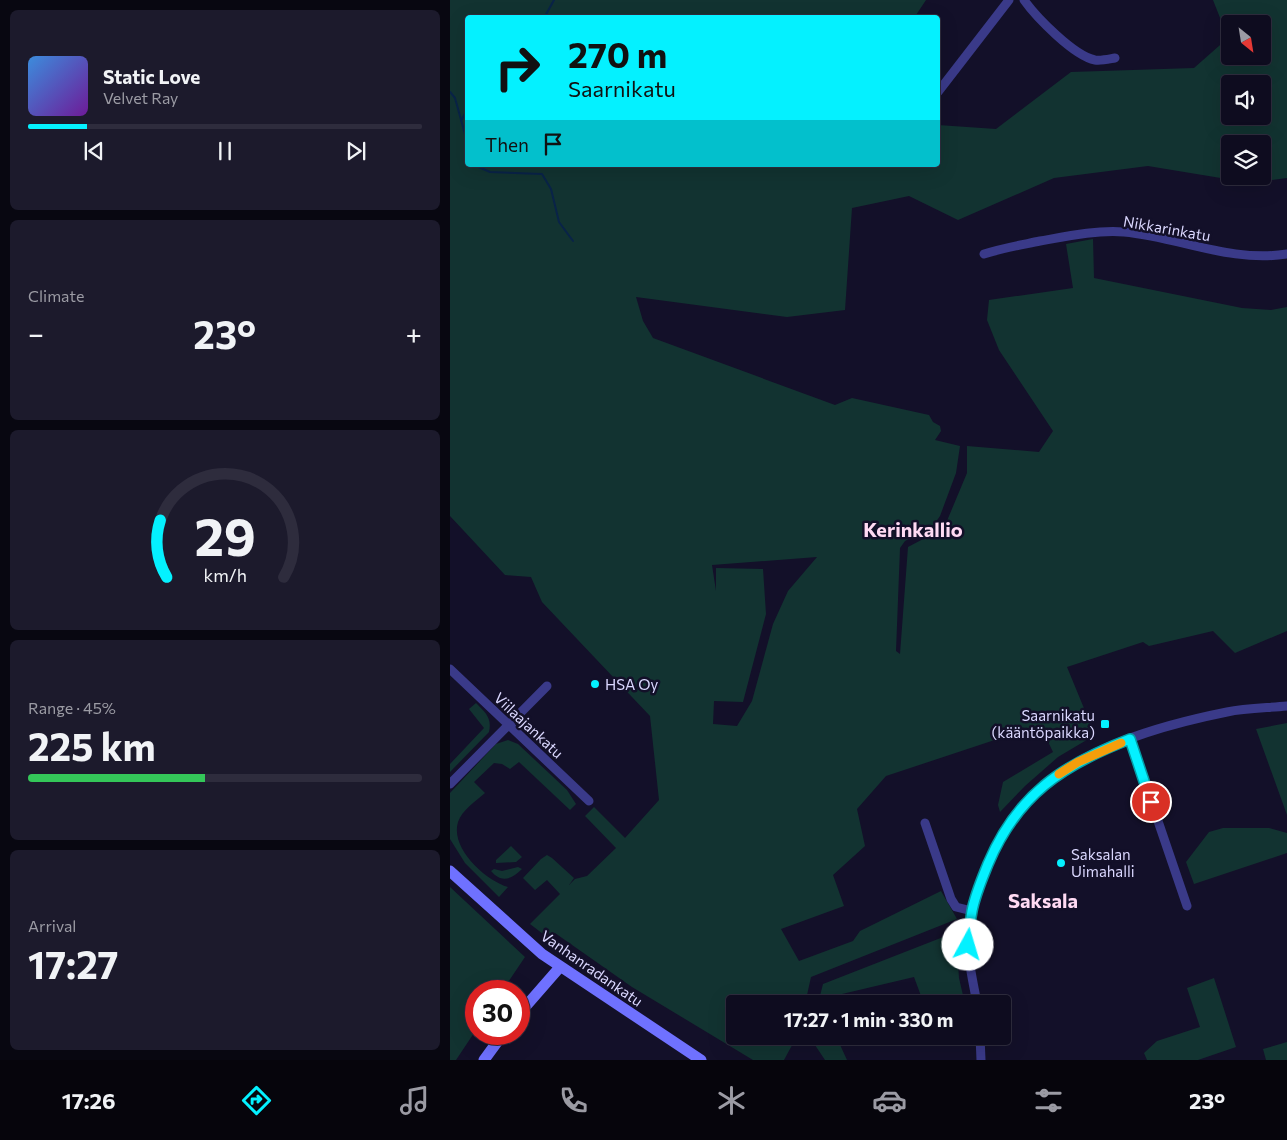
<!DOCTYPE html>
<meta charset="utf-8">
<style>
body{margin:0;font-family:Commissioner,sans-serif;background:#1c1a2c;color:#f1f3f6;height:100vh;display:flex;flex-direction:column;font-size:19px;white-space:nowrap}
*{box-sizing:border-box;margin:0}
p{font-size:16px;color:#9b9ba4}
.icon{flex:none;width:28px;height:28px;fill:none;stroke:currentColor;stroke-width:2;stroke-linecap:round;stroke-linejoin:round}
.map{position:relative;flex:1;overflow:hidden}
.details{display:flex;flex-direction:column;gap:10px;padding:10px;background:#080711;width:450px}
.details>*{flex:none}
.hud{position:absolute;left:15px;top:15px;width:475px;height:152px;border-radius:5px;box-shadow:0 5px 20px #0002,0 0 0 1px #2e2c3d;background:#04f1ff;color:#111;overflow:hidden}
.needle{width:32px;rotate:150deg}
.buttons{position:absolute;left:771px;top:15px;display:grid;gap:10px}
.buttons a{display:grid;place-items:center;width:50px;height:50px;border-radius:5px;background:#0e0c1f;box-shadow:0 5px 20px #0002,0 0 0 1px #2e2c3d;font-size:25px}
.speed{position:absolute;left:15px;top:980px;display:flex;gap:10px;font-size:25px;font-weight:700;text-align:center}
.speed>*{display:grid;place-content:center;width:65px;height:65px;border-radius:50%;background:#0e0c1f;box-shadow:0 5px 20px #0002,0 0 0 1px #2e2c3d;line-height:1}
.speed .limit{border:8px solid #d22;background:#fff;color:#111}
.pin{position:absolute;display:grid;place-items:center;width:42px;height:42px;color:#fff;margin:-21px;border:2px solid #fff;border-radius:50%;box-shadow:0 1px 5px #0007}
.me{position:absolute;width:55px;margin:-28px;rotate:6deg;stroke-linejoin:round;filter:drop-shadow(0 0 4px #0008)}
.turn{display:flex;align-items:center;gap:18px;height:105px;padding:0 20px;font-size:22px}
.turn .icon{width:65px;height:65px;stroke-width:2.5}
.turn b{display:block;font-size:35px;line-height:42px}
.then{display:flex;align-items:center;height:48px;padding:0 20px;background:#0003;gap:10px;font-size:19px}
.big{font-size:38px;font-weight:700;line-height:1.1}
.details .widget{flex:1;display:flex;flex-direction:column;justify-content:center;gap:8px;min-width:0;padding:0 18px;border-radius:8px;background:#1c1a2c}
.details .dial{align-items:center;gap:0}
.dial svg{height:130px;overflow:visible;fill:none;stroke:#2e2c3d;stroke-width:7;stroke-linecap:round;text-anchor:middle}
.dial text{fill:#f1f3f6;stroke:none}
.song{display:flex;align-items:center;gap:15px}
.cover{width:60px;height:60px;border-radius:8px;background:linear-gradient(135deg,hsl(210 70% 55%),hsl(280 70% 35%))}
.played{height:5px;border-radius:2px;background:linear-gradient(90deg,#04f1ff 15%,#2e2c3d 15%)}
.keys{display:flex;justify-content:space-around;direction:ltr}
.heat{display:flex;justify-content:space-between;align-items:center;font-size:28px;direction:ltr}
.charge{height:8px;border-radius:4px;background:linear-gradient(90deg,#34c759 45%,#2e2c3d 0)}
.trip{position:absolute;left:276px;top:995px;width:285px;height:50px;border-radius:5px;background:#0e0c1f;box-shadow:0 5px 20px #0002,0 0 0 1px #2e2c3d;font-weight:700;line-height:50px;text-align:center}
.dock{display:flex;height:80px;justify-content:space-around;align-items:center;background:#06050c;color:#9b9ba4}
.dock .icon{width:35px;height:35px}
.dock .current{color:#04f1ff}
.dock b{font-size:22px;color:#f1f3f6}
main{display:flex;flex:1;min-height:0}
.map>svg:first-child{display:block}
.green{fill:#123331;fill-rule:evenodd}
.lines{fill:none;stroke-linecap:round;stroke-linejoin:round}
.stream{stroke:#092348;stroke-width:2}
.street{stroke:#3a3a89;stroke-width:9}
.secondary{stroke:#6f71ff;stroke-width:11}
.route-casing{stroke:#039da6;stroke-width:12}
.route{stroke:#04f1ff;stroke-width:9}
.slow{stroke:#f59e0b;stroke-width:9}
.poi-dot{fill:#04f1ff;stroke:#131029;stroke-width:2}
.labels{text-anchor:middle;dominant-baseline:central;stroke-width:5;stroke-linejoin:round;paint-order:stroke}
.street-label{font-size:15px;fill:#dbd8ff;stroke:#131029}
.poi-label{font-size:15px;fill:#dbd8ff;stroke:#131029;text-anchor:start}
.district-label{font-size:20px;font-weight:bold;fill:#ffdaf3;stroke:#131029}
</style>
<main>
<section class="details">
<div class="widget">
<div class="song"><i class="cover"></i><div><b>Static Love</b><p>Velvet Ray</p></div></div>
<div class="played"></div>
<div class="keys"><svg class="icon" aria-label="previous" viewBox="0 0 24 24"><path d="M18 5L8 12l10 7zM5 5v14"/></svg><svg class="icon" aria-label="pause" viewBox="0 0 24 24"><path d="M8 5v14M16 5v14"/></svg><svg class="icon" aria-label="next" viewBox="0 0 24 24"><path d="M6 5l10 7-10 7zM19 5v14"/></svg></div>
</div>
<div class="widget"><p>Climate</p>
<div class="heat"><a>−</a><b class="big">23°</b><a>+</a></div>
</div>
<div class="widget dial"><svg viewBox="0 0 100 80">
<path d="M14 69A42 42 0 1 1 86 69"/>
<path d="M14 69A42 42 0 0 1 10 34" stroke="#04f1ff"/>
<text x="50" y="56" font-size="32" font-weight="700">29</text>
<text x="50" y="72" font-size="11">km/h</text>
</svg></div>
<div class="widget"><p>Range · 45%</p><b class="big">225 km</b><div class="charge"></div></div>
<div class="widget"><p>Arrival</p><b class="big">17:27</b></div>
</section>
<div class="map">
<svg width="837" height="1060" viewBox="0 0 837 1060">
<rect width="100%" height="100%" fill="#131029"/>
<path class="green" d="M0,0H476L464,18H18V165H488V125L546,129L621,72L744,68L778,38L763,0H837V178L801,183L698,166L604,178L508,220L459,196L402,208L395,310L337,317L186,297L193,321L203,338L385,405L402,398L479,415L483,422L490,426L491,431L485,440L510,446L506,473L490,516L483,526L455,541L450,548L446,651L450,654L458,547L494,528L517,473V446L589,452L603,431L549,350L537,320L539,300L623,288L616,244L643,239L644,278L792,308L821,310L837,307V631L785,653L763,631L699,646L693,642L617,667L645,735L608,757L575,786L550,812L548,805L553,782L603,752L590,725L436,776L407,809L415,846L383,875L394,906L331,929L349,961L403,941L410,931L491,891L507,919L361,977L355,1004H285V1036H347L334,1060H303L182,987L105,933L97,937L80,924L110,894L97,880L85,890L73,878L91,859L97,855L102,858L124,878L119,885L125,879L137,876L166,848L135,816L144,807L175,838L209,800L200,716L92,602L81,577L55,575L0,516ZM780,24H812V56H780ZM780,84H812V116H780ZM780,144H812V176H780ZM367,557L338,591L323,624L302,701L287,726L263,724L264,701L293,702L316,614L313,569L266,568V591L262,565Z
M26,703C36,713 42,718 39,732L0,772V764L34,728L19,709Z
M837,723V815L806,729Z
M58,740L68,744L117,790L126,804L120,810L69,762L60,769L52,764L44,763L24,782L35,793C26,801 12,810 8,822C0,848 35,880 58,887L49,897L15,863L0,839V793L46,744Z
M773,828H819L837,833V853L744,884L736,862L759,832Z
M61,846L72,857L66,862L46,863V860Z
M68,867L72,869C61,880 51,883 41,871L44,869L52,871Z
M0,887L75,957L52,991H26V1030L6,1060H0Z
M506,932L509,978L515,1004H474L464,977L392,994L391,1004H368L373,984Z
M764,978L786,1047L748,1060H697L694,1053L707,1041L750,1027L737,988Z
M359,1036H386L397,1060H375Z
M837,1042V1060H816L813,1049Z"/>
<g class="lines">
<path class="stream" d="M94,18L104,0
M0,92L5,98L18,145
M11,121L18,108
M24,165L40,172L92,174L101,189L109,222L123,241"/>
<path class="street" d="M574,0C586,17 624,56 645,60C651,61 659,59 665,58
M488,92L559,0
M534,254C553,248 571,245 590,241C618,236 646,230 674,232C729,237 781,263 837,254
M0,669L139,801
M680,739L737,906
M0,784L97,686
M475,823L501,899L506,907L522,911
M527,1004C524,985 518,963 518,944C519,915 527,889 538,863C548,839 562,815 581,797C629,748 712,725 777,712C796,708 817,708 837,706
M530,1036L531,1060"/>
<path class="secondary" d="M0,871L92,954L251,1060
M69,1014L110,967
M34,1060L53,1034"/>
</g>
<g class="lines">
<g class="route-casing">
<path id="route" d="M518,945C519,934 520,922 522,911C525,895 532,879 538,864C567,795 612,765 680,739L701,802"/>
</g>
<use href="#route" class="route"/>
<path class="slow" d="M609,774L628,762L671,743"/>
</g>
<g class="poi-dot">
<circle cx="145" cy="684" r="5"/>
<rect x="650" y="719" width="10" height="10" rx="2.5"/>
<circle cx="611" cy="863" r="5"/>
</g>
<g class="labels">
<g class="street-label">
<text transform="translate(717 228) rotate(10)">Nikkarinkatu</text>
<text transform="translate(79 725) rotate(43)">Viilaajankatu</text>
<text transform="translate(142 968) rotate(35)">Vanhanradankatu</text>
</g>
<g class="poi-label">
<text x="155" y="684">HSA Oy</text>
<text x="645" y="715" text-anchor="end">Saarnikatu<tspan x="645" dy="17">(kääntöpaikka)</tspan></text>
<text x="621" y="854">Saksalan<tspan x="621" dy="17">Uimahalli</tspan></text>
</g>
<g class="district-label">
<text x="463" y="529">Kerinkallio</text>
<text x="593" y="900">Saksala</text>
</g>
</g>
</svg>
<div class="buttons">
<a><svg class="needle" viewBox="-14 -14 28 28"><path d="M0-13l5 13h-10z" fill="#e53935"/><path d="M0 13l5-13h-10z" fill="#9b9ba4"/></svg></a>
<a><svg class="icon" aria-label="sound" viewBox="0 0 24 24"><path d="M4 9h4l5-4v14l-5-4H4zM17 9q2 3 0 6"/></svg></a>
<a><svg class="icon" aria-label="layers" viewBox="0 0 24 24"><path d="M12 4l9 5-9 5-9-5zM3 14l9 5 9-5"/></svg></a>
</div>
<div class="speed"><div class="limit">30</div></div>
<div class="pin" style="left:701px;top:802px;background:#d93025"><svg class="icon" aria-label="arrive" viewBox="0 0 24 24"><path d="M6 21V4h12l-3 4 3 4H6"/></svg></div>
<svg class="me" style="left:518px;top:945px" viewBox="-20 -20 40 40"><circle r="19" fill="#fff"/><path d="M0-13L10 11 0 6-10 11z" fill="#04f1ff"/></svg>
<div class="trip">17:27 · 1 min · 330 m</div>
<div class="hud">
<div class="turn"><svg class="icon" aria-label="right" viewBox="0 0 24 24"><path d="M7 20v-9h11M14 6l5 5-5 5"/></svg><div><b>270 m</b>Saarnikatu</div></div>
<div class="then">Then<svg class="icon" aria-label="arrive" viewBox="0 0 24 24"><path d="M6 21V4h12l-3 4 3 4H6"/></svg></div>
</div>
</div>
</main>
<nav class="dock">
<b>17:26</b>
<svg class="icon current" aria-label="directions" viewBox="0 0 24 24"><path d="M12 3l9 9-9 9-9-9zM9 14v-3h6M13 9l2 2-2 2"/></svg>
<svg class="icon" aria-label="music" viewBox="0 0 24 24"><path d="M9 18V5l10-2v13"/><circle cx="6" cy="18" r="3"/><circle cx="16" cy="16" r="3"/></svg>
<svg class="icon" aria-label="phone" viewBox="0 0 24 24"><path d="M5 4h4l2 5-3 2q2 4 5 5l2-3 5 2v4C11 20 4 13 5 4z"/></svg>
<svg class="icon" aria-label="climate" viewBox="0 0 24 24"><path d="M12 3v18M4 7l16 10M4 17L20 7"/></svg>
<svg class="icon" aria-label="car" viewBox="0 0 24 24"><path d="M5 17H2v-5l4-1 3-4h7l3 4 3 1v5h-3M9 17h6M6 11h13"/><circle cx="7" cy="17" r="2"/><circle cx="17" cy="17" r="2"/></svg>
<svg class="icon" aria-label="filters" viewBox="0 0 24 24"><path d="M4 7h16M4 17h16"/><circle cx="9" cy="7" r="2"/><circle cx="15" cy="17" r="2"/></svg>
<b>23°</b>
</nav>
